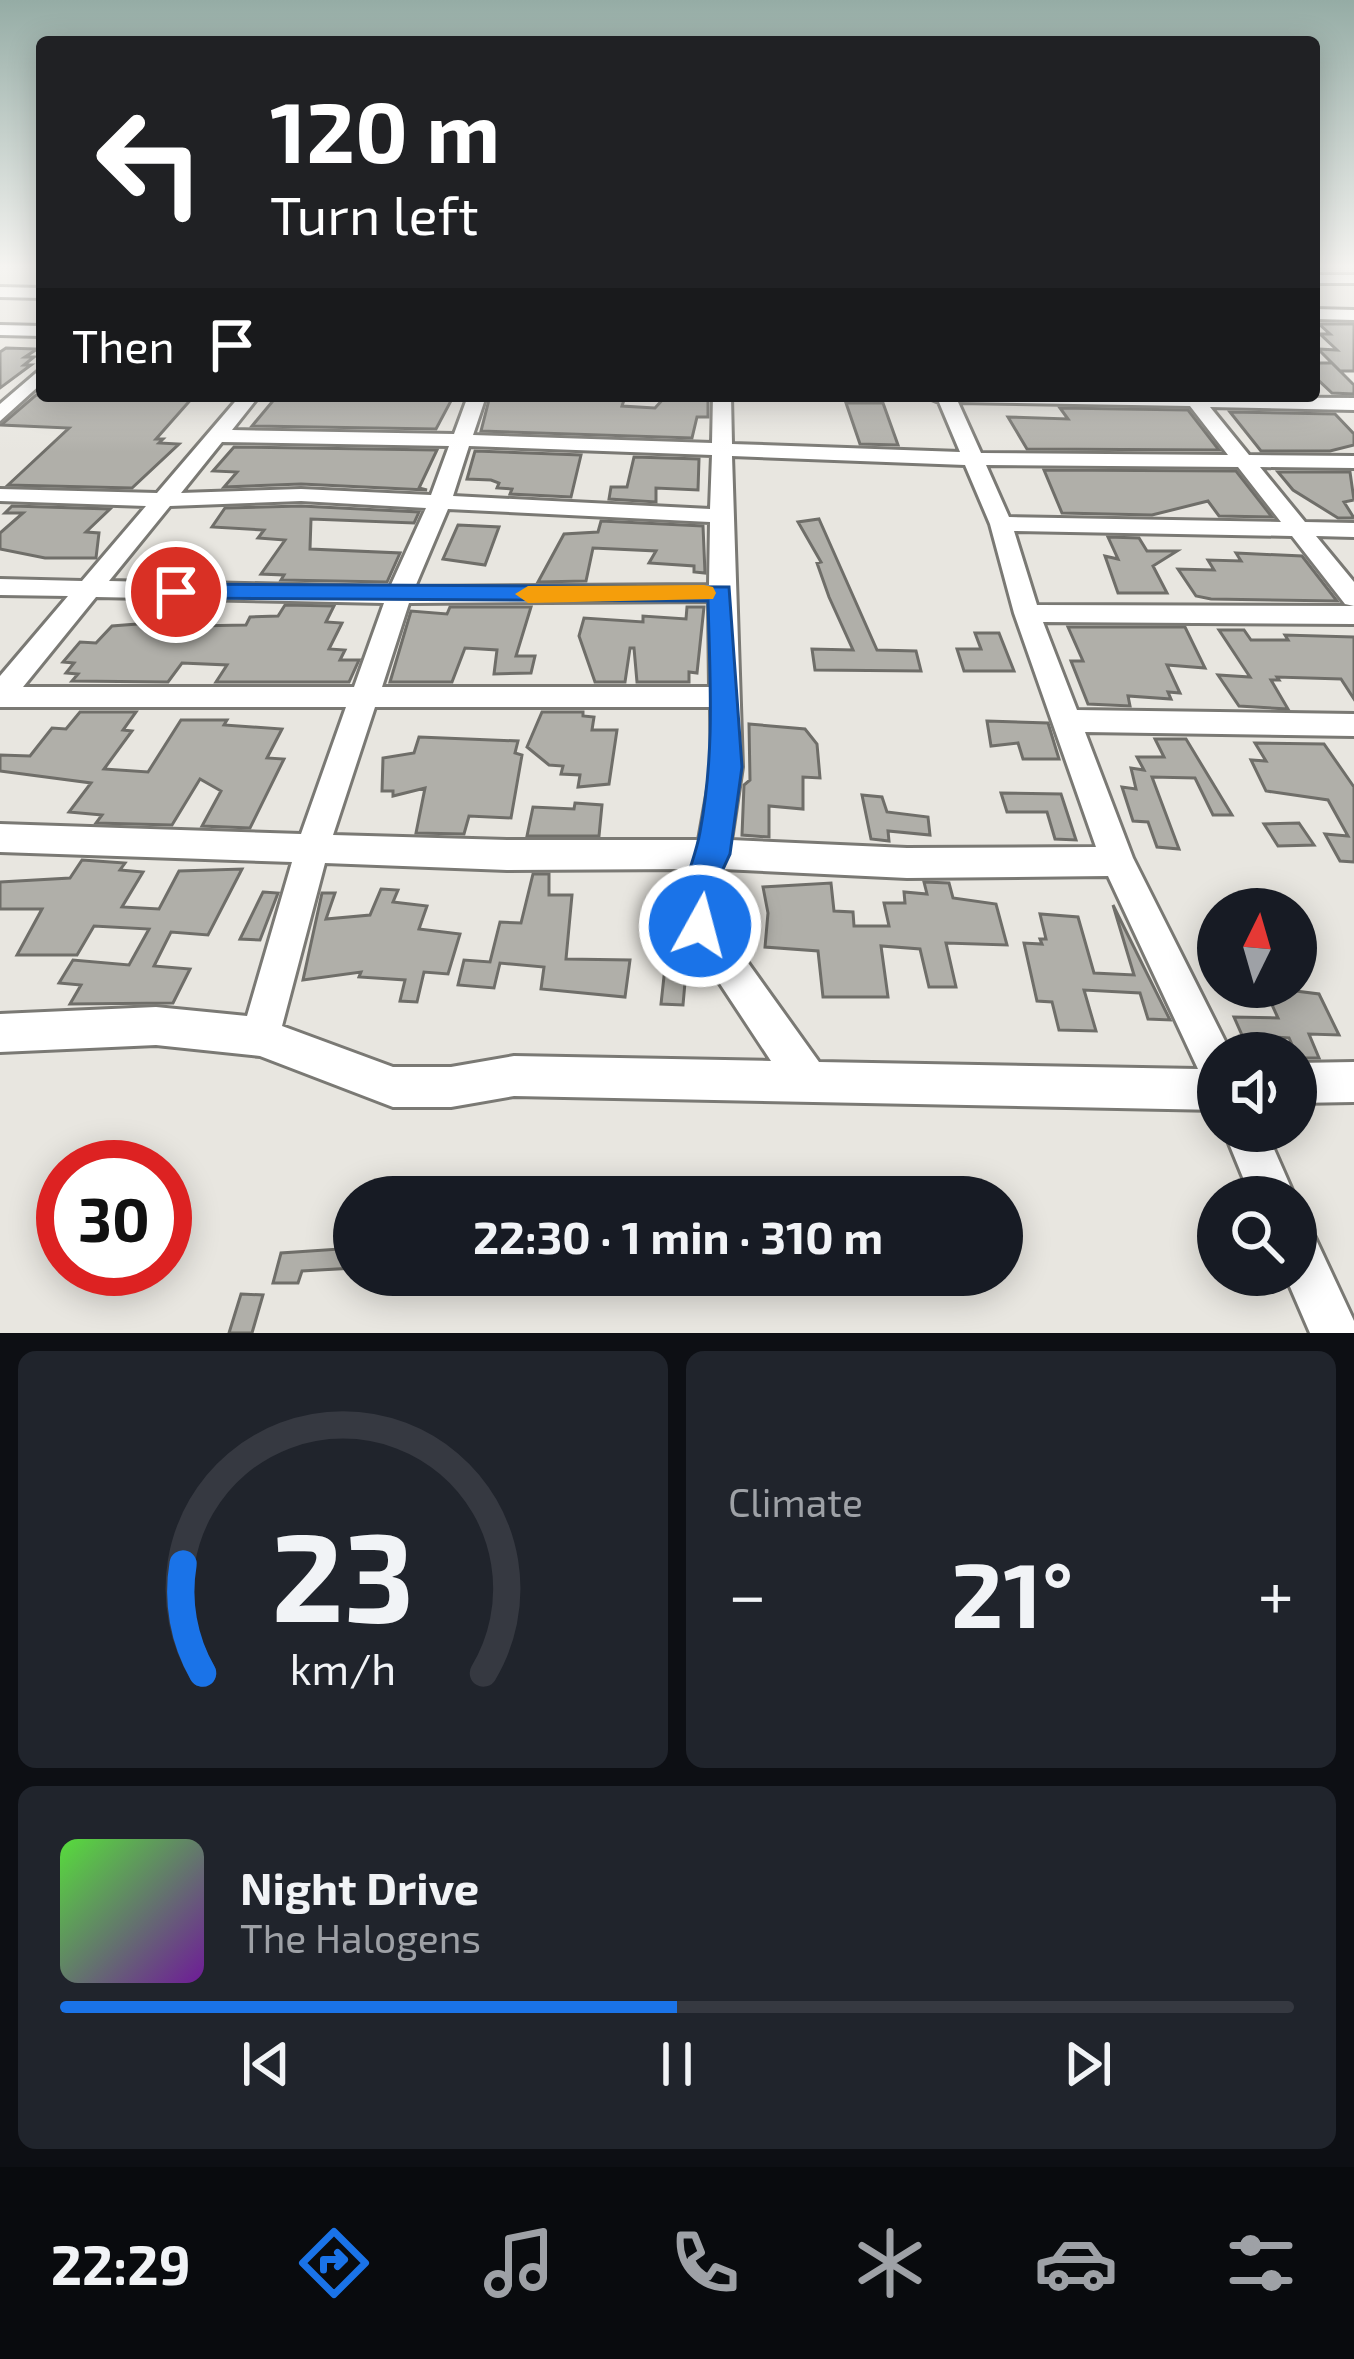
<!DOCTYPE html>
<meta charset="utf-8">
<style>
body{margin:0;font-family:"Exo 2",sans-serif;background:#20242c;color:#f1f3f6;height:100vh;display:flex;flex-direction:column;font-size:45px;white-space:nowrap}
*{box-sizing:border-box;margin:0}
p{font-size:39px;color:#9ea1a6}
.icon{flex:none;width:66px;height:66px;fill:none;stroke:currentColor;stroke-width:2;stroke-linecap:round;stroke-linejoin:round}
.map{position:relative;height:1333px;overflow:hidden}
.sheet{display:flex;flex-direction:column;gap:18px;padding:18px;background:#0d0f14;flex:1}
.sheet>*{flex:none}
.guide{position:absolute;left:36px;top:36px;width:1284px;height:366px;border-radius:12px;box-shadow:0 6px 30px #0003;background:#202124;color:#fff;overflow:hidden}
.needle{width:78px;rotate:5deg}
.fabs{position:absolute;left:1197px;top:888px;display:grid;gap:24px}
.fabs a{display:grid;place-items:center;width:120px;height:120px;border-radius:50%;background:#171b24;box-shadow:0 6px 30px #0003;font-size:60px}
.speed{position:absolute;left:36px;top:1140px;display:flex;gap:24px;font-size:60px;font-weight:700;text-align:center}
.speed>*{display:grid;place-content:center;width:156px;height:156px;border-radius:50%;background:#171b24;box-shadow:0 6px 30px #0003;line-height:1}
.speed .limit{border:18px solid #d22;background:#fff;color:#111}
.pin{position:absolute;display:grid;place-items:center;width:102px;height:102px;color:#fff;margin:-51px;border:6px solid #fff;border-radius:50%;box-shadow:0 3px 12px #0007}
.me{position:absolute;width:132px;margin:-66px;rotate:7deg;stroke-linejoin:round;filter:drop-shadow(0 0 9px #0008)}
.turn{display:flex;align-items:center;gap:42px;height:252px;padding:0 36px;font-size:54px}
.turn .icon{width:156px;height:156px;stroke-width:2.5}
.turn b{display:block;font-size:84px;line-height:102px}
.then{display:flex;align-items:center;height:114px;padding:0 36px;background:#0003;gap:24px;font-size:45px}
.big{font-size:90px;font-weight:700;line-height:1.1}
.sheet .tile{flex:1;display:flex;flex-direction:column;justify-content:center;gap:18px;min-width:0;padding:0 42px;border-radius:18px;background:#20242c}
.sheet .dial{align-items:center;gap:0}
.dial svg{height:312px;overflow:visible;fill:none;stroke:#363941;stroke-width:7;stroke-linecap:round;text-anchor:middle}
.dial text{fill:#f1f3f6;stroke:none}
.song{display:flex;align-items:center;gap:36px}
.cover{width:144px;height:144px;border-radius:18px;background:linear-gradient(135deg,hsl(110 70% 55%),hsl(280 70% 35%))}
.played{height:12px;border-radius:6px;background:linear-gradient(90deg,#1a73e8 50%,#363941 50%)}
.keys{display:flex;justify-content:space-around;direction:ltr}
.heat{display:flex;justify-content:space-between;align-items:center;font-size:66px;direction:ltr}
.sheet .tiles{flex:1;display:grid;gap:18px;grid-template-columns:1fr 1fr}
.tile:last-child{grid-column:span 2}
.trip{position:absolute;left:333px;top:1176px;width:690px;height:120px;border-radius:60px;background:#171b24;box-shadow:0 6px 30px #0003;font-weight:700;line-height:120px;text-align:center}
.tabs{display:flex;height:192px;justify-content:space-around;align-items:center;background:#090b0e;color:#9ea1a6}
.tabs .icon{width:84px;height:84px}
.tabs .selected{color:#1a73e8}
.tabs b{font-size:54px;color:#f1f3f6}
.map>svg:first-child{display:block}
.building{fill:#b0afa9;stroke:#6f6e69;stroke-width:3}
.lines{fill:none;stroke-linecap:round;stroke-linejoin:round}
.minor-casing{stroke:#7a7974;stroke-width:6}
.minor{fill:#fff;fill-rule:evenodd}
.route{fill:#1a73e8;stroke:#114b97;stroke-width:3}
.slow{fill:#f59e0b}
</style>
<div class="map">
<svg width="1354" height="1333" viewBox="0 0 1354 1333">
<rect width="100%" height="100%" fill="#e8e6e0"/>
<path class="building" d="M1319,324H1354V371H1340L1318,349L1337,350L1320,334H1330Z
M6,348L37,349L25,357H34L24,365H31L0,388V352Z
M1314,363H1332L1354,385V394L1332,393L1314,376Z
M36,395L42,396H194L156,439H163L159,443L179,444L132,488L8,485L69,428L1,425Z
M277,396H434L452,399L436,429L252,426Z
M490,396L589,397L624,400L622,406L655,408L666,396L708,398V417H697L692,438L481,431Z
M846,403H883L898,445L860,444Z
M1060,408L1188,410L1219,450L1027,449L1008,417L1068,419Z
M1230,412L1335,414L1354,434V445L1330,451H1261Z
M234,447L437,450L419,488L427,490L301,484L224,487L237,472L213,471Z
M475,451L581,455L571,497L510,494L512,489L497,488L499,483L491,480L467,479Z
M634,457L699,459L698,490L656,488V502L609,499L611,487H627Z
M1044,470L1236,471L1272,517L1219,516L1208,501L1152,515L1062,513Z
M1278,472H1350L1354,500L1344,502L1354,518H1338L1293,490Z
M12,506L110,509L86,532L99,533L96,558H45L0,549V533L23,513H5Z
M301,506L419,512L414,523L311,519L310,549L400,553L387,582L281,580L284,575L261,574L285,540L258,538L264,530L212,527L225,508Z
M819,519L877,650L916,651L921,671L815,670L812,649L853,650L829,597L817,563L821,562L798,522Z
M601,521L703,526L705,573L694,572V566L649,563L656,551L593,548L586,581L538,582L564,534L598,532Z
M458,525L499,527L485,565L443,559Z
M1108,537L1139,538L1147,551H1177L1153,566L1167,593H1118L1105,556L1118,559Z
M1236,553L1302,556L1337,601L1211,599L1196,596L1178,569L1214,570L1208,560L1241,561Z
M285,605L334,606L326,622L342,623L329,649L345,650L340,660H359L349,682H216L227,665L182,663L168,682L72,681L78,674L66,673L74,663L63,662L80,642L96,643L112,626L137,624L147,612L202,609L194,626L246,625L250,617L278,616Z
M450,607H531L516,656H535L531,673L494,674L497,650L465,648L452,682H390L411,611L447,614Z
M687,607H704L697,673L689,672V682H637L634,648H630L625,682H595L579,636L584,618L643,622V616L686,619Z
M1068,627H1185L1205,668L1167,665L1180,693L1168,692L1171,699L1128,696L1130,706L1088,704L1071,661H1083Z
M1219,630H1244L1251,640H1288L1285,635L1354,637V699L1341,679L1277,677L1279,680H1271L1288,709L1239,706L1218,675L1250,677Z
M975,633H999L1014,671H964L957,649H981Z
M80,712H136L123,730L132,731L104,769L148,772L181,720H227L224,725L282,729L267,758L284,759L250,828L202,826L221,791L200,779L172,825L96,823L102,815L69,812L91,783L0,771V755L30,756L52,728L66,729Z
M542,712H583V716L594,717L592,730H617L609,784L578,787L580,775L561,774L563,766L549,765L527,747Z
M987,721L1048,723L1059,759H1023L1018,743L991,746Z
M749,724L805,729L817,744L820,778L803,777V809L769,806V837L742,835L744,785L750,780Z
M419,737L518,741L515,753L522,755L511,818L469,816L464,834L416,833L425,788L393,796V791H382L383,758L414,753Z
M1155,739H1186L1232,815H1213L1195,778L1152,777L1179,849L1157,847L1148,822L1133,821L1122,787L1136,789L1131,768L1144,770L1137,757H1164Z
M1255,743L1324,744L1354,787V862L1340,861L1325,834L1348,836L1328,800L1266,791L1251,760L1266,761Z
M1001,793L1061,794L1076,840L1055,839L1047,812H1007Z
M862,795L882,797L887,812L928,817L930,835L888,831L889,841L871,839Z
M575,803L602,805L599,836H527L533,807L574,809Z
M1299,823L1314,845L1278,846L1264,824Z
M82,860L125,863L120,870L143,872L122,907L159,909L179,871L242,869L208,935L171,932L154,966L190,969L173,1003L70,1004L81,985L59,983L73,960L129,965L149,929L94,926L77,955H17L42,909H0V882L70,878Z
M533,874H549V895H572L566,959L630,960L625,997L541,989L544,967L500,963L494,988L458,985L464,960L490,962L500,922L521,923Z
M924,882L949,883L953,898L996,904L1007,945L946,943L956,987H929L920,949L881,946L888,997H823L818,951L765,947L768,913L763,887L831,883L834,911L853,912L854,926H889L884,903H905L904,892L927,894Z
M381,889L398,890L393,902L427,906L419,929L460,934L448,974L424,972L417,1002L400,1001L405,980L359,977L361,972L303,980L322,893H335L326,919L370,915Z
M263,892L278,893L260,940L240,939Z
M1113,905L1170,1020L1148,1019L1140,993L1084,990L1096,1031L1059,1030L1052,1002L1037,1001L1024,943L1042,944L1040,939H1046L1040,914L1078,917L1094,973L1134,975Z
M666,958L687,960L683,1005L661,1004Z
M1264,987L1319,994L1339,1035L1309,1034L1319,1058H1298L1289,1038L1242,1035L1234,1017L1278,1018Z
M354,1248V1268L302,1271L298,1283H273L281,1253Z
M241,1294L263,1295L252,1333H229Z"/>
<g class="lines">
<g class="minor-casing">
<path id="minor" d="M1314,275H1354V283H1314Z
M0,287L42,288V298L0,297Z
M1314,309L1354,310V320L1314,319Z
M0,325L42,326V336L0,335Z
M42,368V383L0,421V404Z
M240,396H259L232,430L454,434L468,396H486L473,435L712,443L713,396H731L732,444L960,452L939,402L924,396L1354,398V410L1210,407L1249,455L1354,456V468L1260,467L1305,522L1354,523V537L1316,536L1354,582V606L1345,604L1292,536L1014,531L1037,605L1354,606V624L1043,622L1077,710L1354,714V736L1085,732L1133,858L1231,1053H1218V1110L514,1096L451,1107H393L260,1056L156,1045L0,1052V1014L156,1007L247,1016L292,862L0,852V824L301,834L346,707H0V676L68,596L0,595V579L82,581L146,506L0,501V489L157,493ZM958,402L1190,406L1228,455L981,453ZM222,442L449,446L431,495L301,489L181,493ZM469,446L712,455L710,509L453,496ZM732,456L965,465L990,524L1014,613L1096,847L907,848L731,840L742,767ZM986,465L1238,467L1281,522L1009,517ZM301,501L426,508L390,587L109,581L170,506ZM448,509L710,522L709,585L415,587ZM96,597L384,603L354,687H23ZM709,601L710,687H382L409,603ZM375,707H711L712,767L699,840H507L333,835ZM325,863L507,870L689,869L683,882L682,926L771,1061L514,1056L451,1067H393L282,1026ZM723,869L907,878L1108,876L1198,1069L819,1062L718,921L717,882Z
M1354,1062V1102L1296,1103V1063Z
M1224,1131H1266L1295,1197H1251Z
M1296,1224L1312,1231L1354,1321V1333H1310L1285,1275H1296Z"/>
</g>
<use href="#minor" class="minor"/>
</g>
<linearGradient id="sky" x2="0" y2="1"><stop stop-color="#95aca5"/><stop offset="0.59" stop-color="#f5f4f1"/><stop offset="1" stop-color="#f5f4f1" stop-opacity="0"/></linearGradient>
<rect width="1354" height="452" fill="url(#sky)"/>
<path class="route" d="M176,584L729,587L742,767L730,854L717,882V926L712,938L700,943L687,938C671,901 694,868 700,832C715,752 710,681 708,601L168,598L164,592L168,586Z"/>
<path class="slow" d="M704,585L713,587L716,593L713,599L528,603L515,594L528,586Z"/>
</svg>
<div class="fabs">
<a><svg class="needle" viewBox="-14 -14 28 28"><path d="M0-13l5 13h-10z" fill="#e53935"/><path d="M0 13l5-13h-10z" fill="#9ea1a6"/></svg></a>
<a><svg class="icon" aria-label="sound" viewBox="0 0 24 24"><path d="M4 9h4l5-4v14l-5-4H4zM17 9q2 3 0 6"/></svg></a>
<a><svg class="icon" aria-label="search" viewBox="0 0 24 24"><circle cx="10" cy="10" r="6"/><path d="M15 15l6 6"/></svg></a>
</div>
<div class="speed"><div class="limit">30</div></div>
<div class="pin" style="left:176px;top:592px;background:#d93025"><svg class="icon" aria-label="arrive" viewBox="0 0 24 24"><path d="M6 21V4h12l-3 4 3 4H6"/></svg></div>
<svg class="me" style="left:700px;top:926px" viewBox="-20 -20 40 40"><circle r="17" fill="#1a73e8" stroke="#fff" stroke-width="3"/><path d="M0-11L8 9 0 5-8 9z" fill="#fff"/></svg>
<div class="trip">22:30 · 1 min · 310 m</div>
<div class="guide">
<div class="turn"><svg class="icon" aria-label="left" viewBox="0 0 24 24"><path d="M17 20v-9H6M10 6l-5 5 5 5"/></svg><div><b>120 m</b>Turn left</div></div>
<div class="then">Then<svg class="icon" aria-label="arrive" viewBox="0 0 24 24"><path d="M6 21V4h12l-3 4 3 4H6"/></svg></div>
</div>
</div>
<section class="sheet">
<div class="tiles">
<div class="tile dial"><svg viewBox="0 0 100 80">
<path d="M14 69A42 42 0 1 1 86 69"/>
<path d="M14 69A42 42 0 0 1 9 41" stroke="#1a73e8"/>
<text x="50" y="56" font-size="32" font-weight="700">23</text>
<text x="50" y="72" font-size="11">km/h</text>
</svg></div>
<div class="tile"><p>Climate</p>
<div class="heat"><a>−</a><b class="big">21°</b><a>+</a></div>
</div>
<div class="tile">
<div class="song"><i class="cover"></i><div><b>Night Drive</b><p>The Halogens</p></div></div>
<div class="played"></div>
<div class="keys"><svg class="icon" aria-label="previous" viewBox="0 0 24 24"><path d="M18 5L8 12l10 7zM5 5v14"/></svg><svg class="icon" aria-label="pause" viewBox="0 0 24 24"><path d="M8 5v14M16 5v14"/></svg><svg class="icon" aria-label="next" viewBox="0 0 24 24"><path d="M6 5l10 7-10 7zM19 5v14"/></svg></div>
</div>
</div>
</section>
<nav class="tabs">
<b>22:29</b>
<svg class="icon selected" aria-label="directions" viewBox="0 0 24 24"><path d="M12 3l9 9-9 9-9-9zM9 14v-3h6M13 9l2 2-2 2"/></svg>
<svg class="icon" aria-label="music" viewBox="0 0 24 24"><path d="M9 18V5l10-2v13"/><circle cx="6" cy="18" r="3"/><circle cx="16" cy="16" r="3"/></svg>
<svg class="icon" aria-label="phone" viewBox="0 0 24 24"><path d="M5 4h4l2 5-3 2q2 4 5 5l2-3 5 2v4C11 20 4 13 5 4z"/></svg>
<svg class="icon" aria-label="climate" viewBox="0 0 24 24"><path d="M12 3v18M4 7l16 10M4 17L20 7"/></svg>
<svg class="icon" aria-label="car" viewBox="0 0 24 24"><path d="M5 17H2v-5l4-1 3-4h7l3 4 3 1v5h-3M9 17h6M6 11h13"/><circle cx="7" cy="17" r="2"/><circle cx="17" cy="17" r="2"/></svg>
<svg class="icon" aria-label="filters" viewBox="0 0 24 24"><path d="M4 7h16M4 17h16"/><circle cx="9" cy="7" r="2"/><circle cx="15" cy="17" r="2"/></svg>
</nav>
